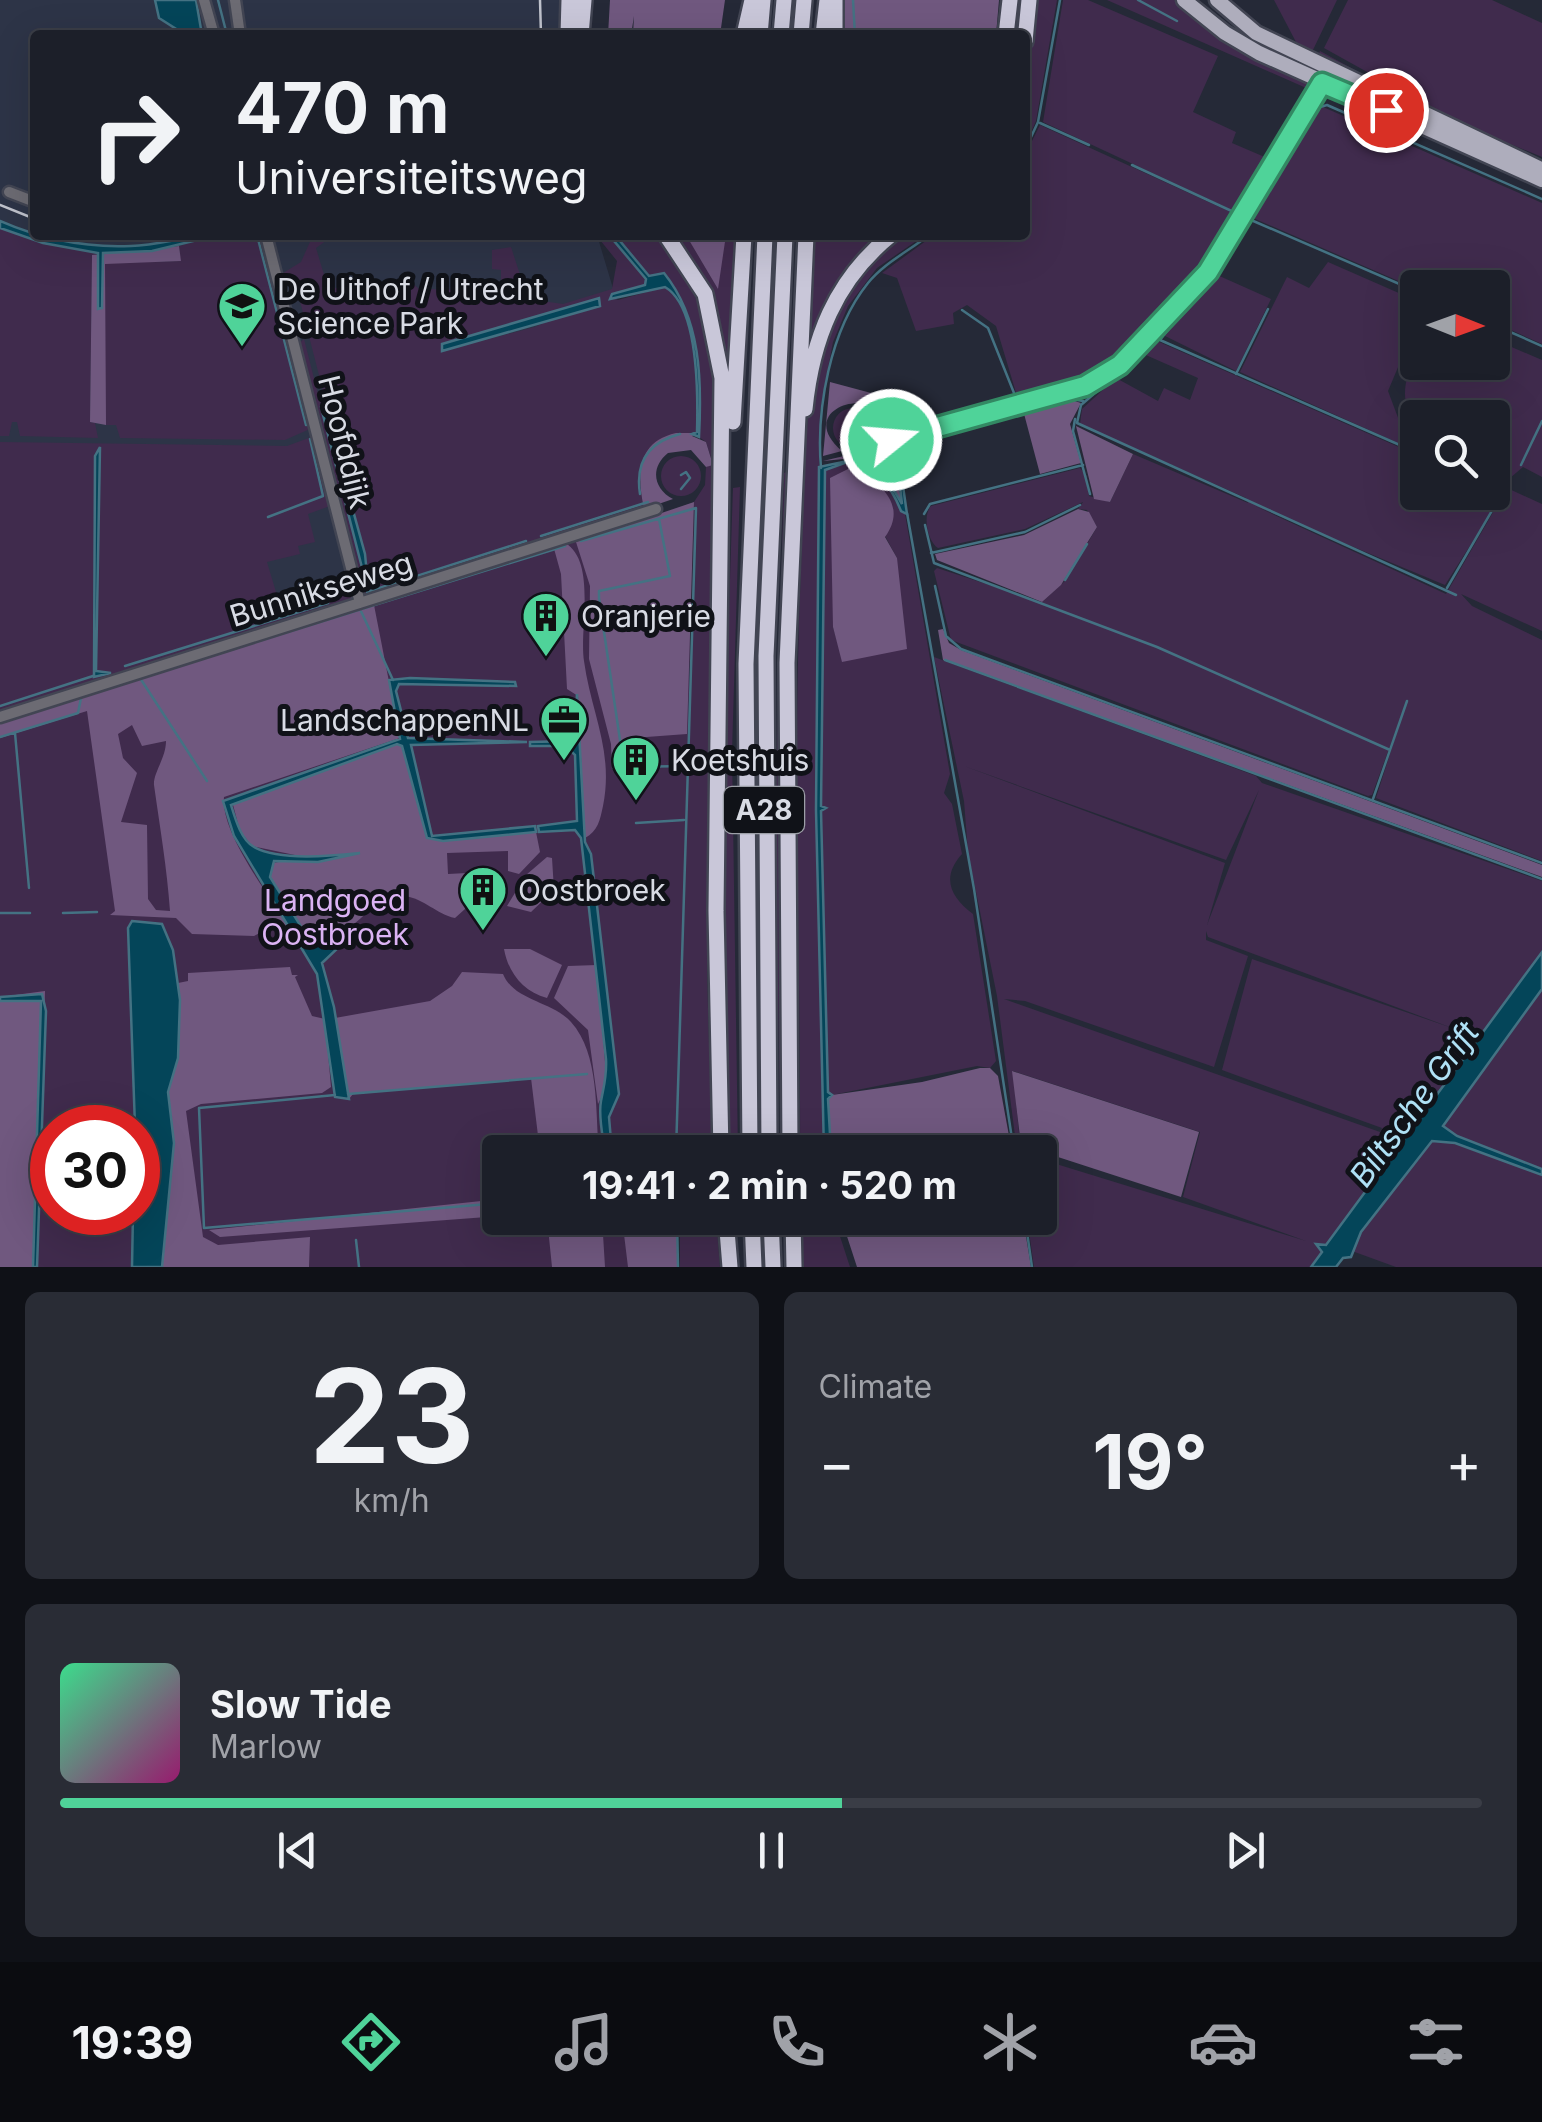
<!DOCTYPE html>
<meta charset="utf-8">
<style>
body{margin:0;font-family:Inter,sans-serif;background:#292c35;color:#f1f3f6;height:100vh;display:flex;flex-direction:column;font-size:38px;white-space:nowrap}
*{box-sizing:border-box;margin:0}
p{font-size:32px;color:#a0a2a8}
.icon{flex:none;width:55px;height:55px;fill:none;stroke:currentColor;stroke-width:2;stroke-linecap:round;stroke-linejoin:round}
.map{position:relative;height:1267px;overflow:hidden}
.drawer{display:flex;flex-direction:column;gap:25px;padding:25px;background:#0f1117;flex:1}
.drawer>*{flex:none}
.top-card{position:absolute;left:30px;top:30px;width:1000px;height:210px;border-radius:10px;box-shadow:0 10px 40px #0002,0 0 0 2px #3a3d46;background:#1c1f29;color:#f1f3f6;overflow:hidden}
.needle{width:65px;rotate:91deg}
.tools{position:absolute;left:1400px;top:270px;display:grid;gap:20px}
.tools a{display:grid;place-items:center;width:110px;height:110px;border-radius:10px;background:#1c1f29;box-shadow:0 10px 40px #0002,0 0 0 2px #3a3d46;font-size:50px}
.speed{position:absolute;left:30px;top:1105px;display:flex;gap:20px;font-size:50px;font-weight:700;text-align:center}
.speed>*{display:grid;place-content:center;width:130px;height:130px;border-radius:50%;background:#1c1f29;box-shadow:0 10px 40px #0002,0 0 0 2px #3a3d46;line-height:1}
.speed .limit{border:15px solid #d22;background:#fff;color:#111}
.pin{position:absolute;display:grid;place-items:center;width:85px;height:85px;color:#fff;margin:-42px;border:5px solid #fff;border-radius:50%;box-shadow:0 2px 10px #0007}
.me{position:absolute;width:110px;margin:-55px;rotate:73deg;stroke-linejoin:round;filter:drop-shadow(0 0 8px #0008)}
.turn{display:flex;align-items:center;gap:35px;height:210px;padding:0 40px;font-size:45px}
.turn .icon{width:130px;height:130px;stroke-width:2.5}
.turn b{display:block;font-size:70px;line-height:85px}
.big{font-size:75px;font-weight:700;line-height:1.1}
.drawer .tile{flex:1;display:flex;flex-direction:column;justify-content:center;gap:15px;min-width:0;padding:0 35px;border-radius:15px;background:#292c35}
.drawer .dial{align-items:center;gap:0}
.dial b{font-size:130px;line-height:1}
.song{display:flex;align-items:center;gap:30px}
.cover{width:120px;height:120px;border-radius:15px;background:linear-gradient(135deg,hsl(150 70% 55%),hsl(320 70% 35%))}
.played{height:10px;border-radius:5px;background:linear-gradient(90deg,#4fd399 55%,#3a3d46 55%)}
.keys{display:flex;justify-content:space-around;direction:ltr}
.heat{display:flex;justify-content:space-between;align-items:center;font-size:55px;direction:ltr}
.drawer .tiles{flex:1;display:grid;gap:25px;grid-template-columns:1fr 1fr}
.tile:last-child{grid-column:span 2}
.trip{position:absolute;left:482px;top:1135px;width:575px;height:100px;border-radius:10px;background:#1c1f29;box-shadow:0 10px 40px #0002,0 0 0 2px #3a3d46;font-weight:700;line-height:100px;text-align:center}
.menu{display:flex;height:160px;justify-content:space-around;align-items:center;background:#0b0c10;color:#a0a2a8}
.menu .icon{width:70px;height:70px}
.menu .active{color:#4fd399}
.menu b{font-size:45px;color:#f1f3f6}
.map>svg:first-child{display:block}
.built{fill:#2d3447}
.green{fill:#402b4d;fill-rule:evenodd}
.forest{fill:#70587f;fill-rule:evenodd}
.water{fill:#044559;stroke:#447283;stroke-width:2.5}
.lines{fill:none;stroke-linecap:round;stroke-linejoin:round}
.stream{stroke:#447283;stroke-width:2.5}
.minor-casing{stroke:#424553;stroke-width:15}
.major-casing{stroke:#424553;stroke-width:19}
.highway-casing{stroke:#424553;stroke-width:20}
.minor{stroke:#6c6b73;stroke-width:10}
.major{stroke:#aeadbc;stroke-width:14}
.highway{stroke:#c9c7d9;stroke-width:15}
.tram{stroke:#c0c3cd;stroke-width:2.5}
.route-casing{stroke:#338963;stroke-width:25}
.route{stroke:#4fd399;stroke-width:18}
.labels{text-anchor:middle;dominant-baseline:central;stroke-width:10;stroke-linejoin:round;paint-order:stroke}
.shield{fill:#101218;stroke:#9c9fa7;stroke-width:2.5}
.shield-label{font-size:28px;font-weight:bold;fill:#d8dbe4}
.poi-label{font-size:30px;fill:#d8dbe4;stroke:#101218;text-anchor:start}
.street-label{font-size:30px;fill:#d8dbe4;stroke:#101218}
.park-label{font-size:30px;fill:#dbb3f4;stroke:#101218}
.water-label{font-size:32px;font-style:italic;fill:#afe1f6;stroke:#101218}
</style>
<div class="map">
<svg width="1542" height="1267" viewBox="0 0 1542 1267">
<rect width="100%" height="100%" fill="#252937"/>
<path class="built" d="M0,0H567L565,35H35V235H597L618,305L303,407L353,599L0,714Z"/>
<path class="green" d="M1037,0H1057L1036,121L1025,146V93Z
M1063,0H1088L1218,56L1193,112L1236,132L1232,143L1267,158L1238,213L1043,122Z
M1107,0H1174L1202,21L1309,80L1313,91Z
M1274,0H1337L1311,54L1296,42Z
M1348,0H1492L1542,23V157L1479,131L1542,160V167L1317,58L1320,51L1375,81L1378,78L1324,48Z
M1323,107L1542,203V344L1493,322L1492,288L1417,289L1253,218L1267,183L1314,113Z
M1040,125L1237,215C1212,256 1148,343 1107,368C1080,384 1047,389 1017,396L996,326L967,305L953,313L954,324L916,331L897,278L882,273L934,235H1025V155Z
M0,228L43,243L98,253L92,256L90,422L95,423L98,438L20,436L17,422H12L9,436H0Z
M218,235H263L312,428L285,440L120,438L116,425H106L103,405L105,263L180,261L179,246Z
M313,235H334L316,248L328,288H393L394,280L399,285L411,282L419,289L491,290L492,282H501V270L492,269V250L511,247L528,299L563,304L612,289L617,261L596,235H609L646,279L645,285L610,297L618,300L665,287C700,306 698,397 697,433C646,436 633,460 644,509L362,596L315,411L316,398L310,393L297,345L304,339L318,394L333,377L320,379L293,274L282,280L280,275L301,262ZM598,298L535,327L442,351V344Z
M615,235H658C696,284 710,325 715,385L707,972L712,1152H500V1218H674L676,1267H0V720L691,505L689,746L694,502L705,485L706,467L713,464L706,442L699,437C700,378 699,327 667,276H650ZM52,1128H138V1212H52Z
M673,235H736L728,385L712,302Z
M813,235H884L807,363Z
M902,235H925L877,268L848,306L833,342L820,411L816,810L824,1152H800C801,958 792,764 801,569C804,499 802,419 820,351C833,304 865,265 902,235Z
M1328,262L1417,301V332L1412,334L1388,391L1403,431L1398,443L1240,372L1287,277L1309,288Z
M1215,274L1271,299L1236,371L1163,335Z
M1493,339L1542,360V477L1523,467L1510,478L1493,470L1492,418H1418L1417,428C1400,405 1402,380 1417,357L1418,362H1492Z
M1157,341L1417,455L1418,492L1498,490L1499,500L1445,585L1255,506L1446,594L1507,488L1542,504V631L1461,594L1472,606L1542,640V861L1376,798L1407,700L1372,795L1368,796L951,640L934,571L937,568L1042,602L1066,580L1097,527L1087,510L1078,509L1083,502L1025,529L938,548C928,542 922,516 931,506L1080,468L1087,476L1089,496L1110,502L1133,454L1248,503L1246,498L1080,424L1082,409L1116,378L1158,401L1164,388L1190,400L1198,378L1139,352Z
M833 428a20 20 0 1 1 40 0a20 20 0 1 1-40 0Z
M314,436L330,506L308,514L315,542L298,546L300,554L267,562L282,612L351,591L353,601L0,714V442L287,446Z
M661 476a20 20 0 1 1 40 0a20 20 0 1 1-40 0Z
M850,461L885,480L905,514L950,774L944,793L952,804L962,854C941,877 950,897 973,914L996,1061L990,1068L977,1066L832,1095L828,1093L821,807L825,470ZM885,536L897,558L843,662L833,627Z
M789,471L787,1152H781L775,837L784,473Z
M740,487L732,752L738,1152H728C722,931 725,710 733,488Z
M934,657L1256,776L1262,783L1542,881V952L1325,1246L1319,1244L1322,1252L1311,1267H1034L1027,1218H1040V1159L1306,1241L1183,1197L1200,1132L1013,1071L1020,1143L1033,1152L1017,1151L997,996L968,852L964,801ZM964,766L1226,860L1259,790L1207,925L1225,863ZM1206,931L1208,937L1455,1029L1252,959L1222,1070L1382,1128L1380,1132L1004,999L1025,1001L1214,1067L1248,956L1206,940Z
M1542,989V1169L1457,1136L1443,1126Z
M1443,1140L1542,1175V1267H1396L1352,1251L1361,1232L1432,1141Z
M680,1218H716L720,1267H680Z
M800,1218H834L850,1267H801Z"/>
<path class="forest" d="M610,0H725L720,35H633L634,16L631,35H608Z
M842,0H999L996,35H842Z
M686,235H726L718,289Z
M179,246L181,261L105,264L106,425L90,422L92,255Z
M830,382L886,397L892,437L874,442C908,379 784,401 842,451L823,456Z
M1065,398L1081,403L1070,424L1081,463L1040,474L1023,410Z
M1076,426L1133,454L1110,502L1094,499Z
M676,433H697L692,436L706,442L713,465L706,467L691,450L668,453C650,467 653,489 673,499L644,509C637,476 636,442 676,433Z
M890,445L896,450L901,505L885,475L854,458L823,461Z
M852,467C881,483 908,505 885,537L897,558L907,649L842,662L833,627L830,478Z
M694,502L687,734L633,738L638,765L612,769L611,744L589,659L590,586L576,542Z
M1078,509L1089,512L1097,527L1061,585L1042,602L937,560L935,554L1024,535Z
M565,543C597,561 579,631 584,661C591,713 614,751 603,806C600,820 598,831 585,838L578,696L567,689L561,574L553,545Z
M374,605L400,738L224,797C220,833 272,900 292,930L267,929L254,936L192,934L176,918L110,915L115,911L87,711L0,738V719L354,607ZM132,725L142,746L166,741C166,758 153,773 154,785C160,828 167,868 170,911L156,910L148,899L147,825L121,822L137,773L123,758L118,734Z
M943,629L949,643L961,650L1542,865V877L943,660L938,630Z
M396,744L402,745L427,838L536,832L540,852L519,874L508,871V851L447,853L448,874L467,873L465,909L455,918C436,914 425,899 405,896C378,891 366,920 344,930C332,935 318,932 305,933L270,877L273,863L296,859L318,862L358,854L314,859L252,846L240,831L232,801Z
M547,857L552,858L554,890L531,912L507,906L526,875Z
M504,949H530L562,965L547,998C523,992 508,972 504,949Z
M597,965L607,1086L598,1104L588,1030L554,998L568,966Z
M290,967L292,975H298L295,977L312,1016L325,1019L331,1087L322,1093L201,1104L186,1111L203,1237L218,1245L310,1237L309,1267H162L174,1143L168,1092L178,1058V983L188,981V973Z
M462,972L503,974C514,1001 552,1001 571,1022C600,1054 595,1112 599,1152H540L531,1078L353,1094L349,1099L335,1018L430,1001L452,986Z
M45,991L37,1267H0V997Z
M980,1068H990L998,1076L1012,1152H831L828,1098L832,1095L922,1082Z
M1012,1071L1199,1132L1181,1197L1021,1145Z
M500,1199V1216L220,1237L209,1230Z
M547,1218H602L605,1267H552Z
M622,1218H678L677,1267H628Z
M841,1218H1023L1031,1267H857Z"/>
<path class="water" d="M155,0H196L202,35L181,32L159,18Z
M0,221C41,239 86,248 131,246C161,245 189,235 218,235L152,251L103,253L102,308L98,309V253L43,243L0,228Z
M609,235H615L649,276L664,273C701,319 702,380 699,437L692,434L697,432C698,396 699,307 665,287L610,299L612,294L645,285L646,279Z
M599,298L600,306L442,351V344Z
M324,405L365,554L369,595L321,407Z
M891,445L898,451L907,514L901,511C891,485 877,469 850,461L825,470L821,806L826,808L821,811L828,1092L832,1095L828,1099L831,1152H824L816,810L819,467L857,459L885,475L902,504L896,450Z
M100,447L96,671L111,673L94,677L95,456Z
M410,678L515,682L516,686L399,684L396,691L408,738L527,742L411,745L432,836L535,826L536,832L443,841L427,838L402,746L397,744L231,805C235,818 241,840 254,847C280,861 331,856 360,853L318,862L274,861L270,877L305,933L331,940L338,948L322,963L334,1007L349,1099L335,1097L317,974L234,836L223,801L400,739L389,680Z
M577,694L585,842L591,854L619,1094L609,1117L612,1152H605C603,1137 598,1117 601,1101C604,1085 607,1076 606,1059L581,838L575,830L539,832L538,826L577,821L575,755L566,746H530V742L574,741Z
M132,921L162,924L173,950L180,1000L178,1058L168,1092L174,1143L162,1267H132L133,1213L138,1212L128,928Z
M1542,952V989L1443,1126L1457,1136L1542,1169V1175L1455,1143L1432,1141L1361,1232L1351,1257L1343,1258L1336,1267H1311L1322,1252L1316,1244L1326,1245Z
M42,994L46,1011L37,1267H33L41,1001H0V997Z"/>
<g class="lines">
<path class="stream" d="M218,0L227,35
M853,0L855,35
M1138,0L1177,21
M1040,123L1089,145
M1302,125L1314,109L1327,105L1542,199
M1025,150L1038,122L1060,0
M1132,165L1238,214
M1246,199L1301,107
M1254,204L1251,220L1418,292
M257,235L306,425
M1218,265L1238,238
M1207,280L1160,340L1418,453
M1192,282L1224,235
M1492,324L1542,346
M1117,374L1081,405L1077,423L1456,595
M1236,374L1268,309
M1061,397L1083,401
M1016,398L1089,379
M1075,419L1073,431L1090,494
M921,424L1016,398L988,328L962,310
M1521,465L1542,421
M821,468C816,409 830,330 868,283C884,263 909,251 929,235
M681,475L686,472L690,478L681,489
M640,494C635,462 649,442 680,434
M907,513L974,889L1014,1152
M924,514L930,504L1083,465
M268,517L323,496L310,439
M659,519L670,576L599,591V598L624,767L687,766
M925,525L934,563L1157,647L1390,750
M541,536L648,502
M581,541L696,508L676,1152
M931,553L1025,532L1080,505
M1065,580L1087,544
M935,586L946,636L961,649L1542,863
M1447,588L1504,490
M367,592L526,541
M360,609L393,680
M945,660L1542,879
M125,666L328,603
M140,678L207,781
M75,698L565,546
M0,706L93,676
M15,733L29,888
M0,737L78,713L81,698
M1373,799L1407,701
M636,823L684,820
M0,913H30
M63,913L97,912
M348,1094L587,1074
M335,1095L199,1108L204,1228L500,1203
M677,1218L678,1267
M1025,1218L1032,1267
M356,1240L359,1267"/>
<g class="minor-casing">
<path id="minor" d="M204,0L214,35
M235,0L240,35
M9,192L35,202
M266,235L360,603
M891,441L1085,386L1120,365L1208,272L1324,79
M0,717L656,509"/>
</g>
<g class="major-casing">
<path id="major" d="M1184,0L1225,33L1259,53L1542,180
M1217,0L1256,33L1539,168"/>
</g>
<g class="highway-casing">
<path id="highway" d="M835,0V35
M568,35L569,0
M581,35L584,0
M744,35L752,0
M760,35L763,0
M781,35L784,0
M801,35L804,0
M823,35L827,0
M1006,35L1010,0
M1025,41L1029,0
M666,235L705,294L722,378L716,911L721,1152
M805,409C812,340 835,280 891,235
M733,422L744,235
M750,1152L746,664L765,235
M769,1152L766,656L785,235
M790,1152L787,663L806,235
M726,1218L730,1267
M752,1218L754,1267
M771,1218L773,1267
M793,1218L794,1267"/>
</g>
<use href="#minor" class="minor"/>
<use href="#major" class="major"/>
<use href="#highway" class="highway"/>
<path class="tram" d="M540,0L541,35
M0,205L35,219
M93,235H142"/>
</g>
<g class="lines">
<g class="route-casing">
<path id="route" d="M891,440L1085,386L1120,365L1208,272L1322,83L1386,110"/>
</g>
<use href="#route" class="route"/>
</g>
<defs>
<g id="university-pin" transform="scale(2.5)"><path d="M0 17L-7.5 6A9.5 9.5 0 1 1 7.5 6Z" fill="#4fd399" stroke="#101218"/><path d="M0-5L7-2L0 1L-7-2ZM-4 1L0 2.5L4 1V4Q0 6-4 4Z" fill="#111"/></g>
<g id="building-pin" transform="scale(2.5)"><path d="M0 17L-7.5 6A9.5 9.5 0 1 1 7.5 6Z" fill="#4fd399" stroke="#101218"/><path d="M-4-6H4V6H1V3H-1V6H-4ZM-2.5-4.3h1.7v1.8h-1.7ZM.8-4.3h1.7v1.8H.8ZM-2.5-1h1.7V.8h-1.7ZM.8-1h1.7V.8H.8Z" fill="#111"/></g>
<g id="office-pin" transform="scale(2.5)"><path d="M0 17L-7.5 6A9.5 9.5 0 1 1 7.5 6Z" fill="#4fd399" stroke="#101218"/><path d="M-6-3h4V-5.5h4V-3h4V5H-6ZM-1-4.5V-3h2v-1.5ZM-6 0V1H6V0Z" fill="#111"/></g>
</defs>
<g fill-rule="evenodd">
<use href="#university-pin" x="242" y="306"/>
<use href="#building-pin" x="546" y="616"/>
<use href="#office-pin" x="564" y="720"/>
<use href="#building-pin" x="636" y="760"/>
<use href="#building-pin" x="483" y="890"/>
</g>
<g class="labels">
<rect class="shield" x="724" y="787" width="80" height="46" rx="8"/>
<g class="shield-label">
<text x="764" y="810">A28</text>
</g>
<g class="poi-label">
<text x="277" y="289">De Uithof / Utrecht<tspan x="277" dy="34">Science Park</tspan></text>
<text x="581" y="616">Oranjerie</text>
<text x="529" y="720" text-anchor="end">LandschappenNL</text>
<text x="671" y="760">Koetshuis</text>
<text x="518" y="890">Oostbroek</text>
</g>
<g class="street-label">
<text transform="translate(345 442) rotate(76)">Hoofddijk</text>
<text transform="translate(321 589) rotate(-17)">Bunnikseweg</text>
</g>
<g class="park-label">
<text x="335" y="900">Landgoed<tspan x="335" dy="34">Oostbroek</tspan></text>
</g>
<g class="water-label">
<text transform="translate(1414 1104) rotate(-54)">Biltsche Grift</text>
</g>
</g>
</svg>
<div class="tools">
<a><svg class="needle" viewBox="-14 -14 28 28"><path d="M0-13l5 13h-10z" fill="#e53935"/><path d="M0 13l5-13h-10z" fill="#a0a2a8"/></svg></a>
<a><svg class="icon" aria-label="search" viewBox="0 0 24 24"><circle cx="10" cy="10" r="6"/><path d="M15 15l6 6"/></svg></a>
</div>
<div class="speed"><div class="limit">30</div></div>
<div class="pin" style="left:1386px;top:110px;background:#d93025"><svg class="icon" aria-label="arrive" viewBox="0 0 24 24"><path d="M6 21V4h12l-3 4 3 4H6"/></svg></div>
<svg class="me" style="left:891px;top:440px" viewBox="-20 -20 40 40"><circle r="17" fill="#4fd399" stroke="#fff" stroke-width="3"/><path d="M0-11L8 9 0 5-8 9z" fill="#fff"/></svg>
<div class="trip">19:41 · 2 min · 520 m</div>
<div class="top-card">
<div class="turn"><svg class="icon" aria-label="right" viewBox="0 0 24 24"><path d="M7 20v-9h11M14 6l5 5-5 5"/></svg><div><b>470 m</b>Universiteitsweg</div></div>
</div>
</div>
<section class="drawer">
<div class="tiles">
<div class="tile dial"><b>23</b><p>km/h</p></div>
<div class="tile"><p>Climate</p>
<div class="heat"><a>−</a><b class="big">19°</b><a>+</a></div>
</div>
<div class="tile">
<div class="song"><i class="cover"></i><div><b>Slow Tide</b><p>Marlow</p></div></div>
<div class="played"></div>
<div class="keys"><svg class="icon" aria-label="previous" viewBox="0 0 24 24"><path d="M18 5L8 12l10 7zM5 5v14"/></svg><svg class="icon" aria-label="pause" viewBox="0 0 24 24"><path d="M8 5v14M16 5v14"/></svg><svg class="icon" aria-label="next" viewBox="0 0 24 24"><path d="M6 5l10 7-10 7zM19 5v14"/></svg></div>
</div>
</div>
</section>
<nav class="menu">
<b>19:39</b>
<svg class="icon active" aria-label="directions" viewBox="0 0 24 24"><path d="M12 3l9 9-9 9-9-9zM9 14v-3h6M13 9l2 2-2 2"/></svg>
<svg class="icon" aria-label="music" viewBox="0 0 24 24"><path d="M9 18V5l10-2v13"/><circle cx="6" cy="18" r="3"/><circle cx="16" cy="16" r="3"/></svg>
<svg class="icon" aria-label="phone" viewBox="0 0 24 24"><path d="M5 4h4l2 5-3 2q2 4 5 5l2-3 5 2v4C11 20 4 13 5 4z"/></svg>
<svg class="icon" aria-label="climate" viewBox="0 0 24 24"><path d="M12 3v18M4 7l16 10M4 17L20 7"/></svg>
<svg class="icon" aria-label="car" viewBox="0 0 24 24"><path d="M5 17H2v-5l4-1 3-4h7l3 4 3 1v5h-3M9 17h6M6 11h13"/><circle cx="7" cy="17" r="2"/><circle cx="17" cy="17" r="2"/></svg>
<svg class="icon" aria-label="filters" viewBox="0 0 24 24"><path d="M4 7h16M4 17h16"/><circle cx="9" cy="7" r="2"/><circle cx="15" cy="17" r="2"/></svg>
</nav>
